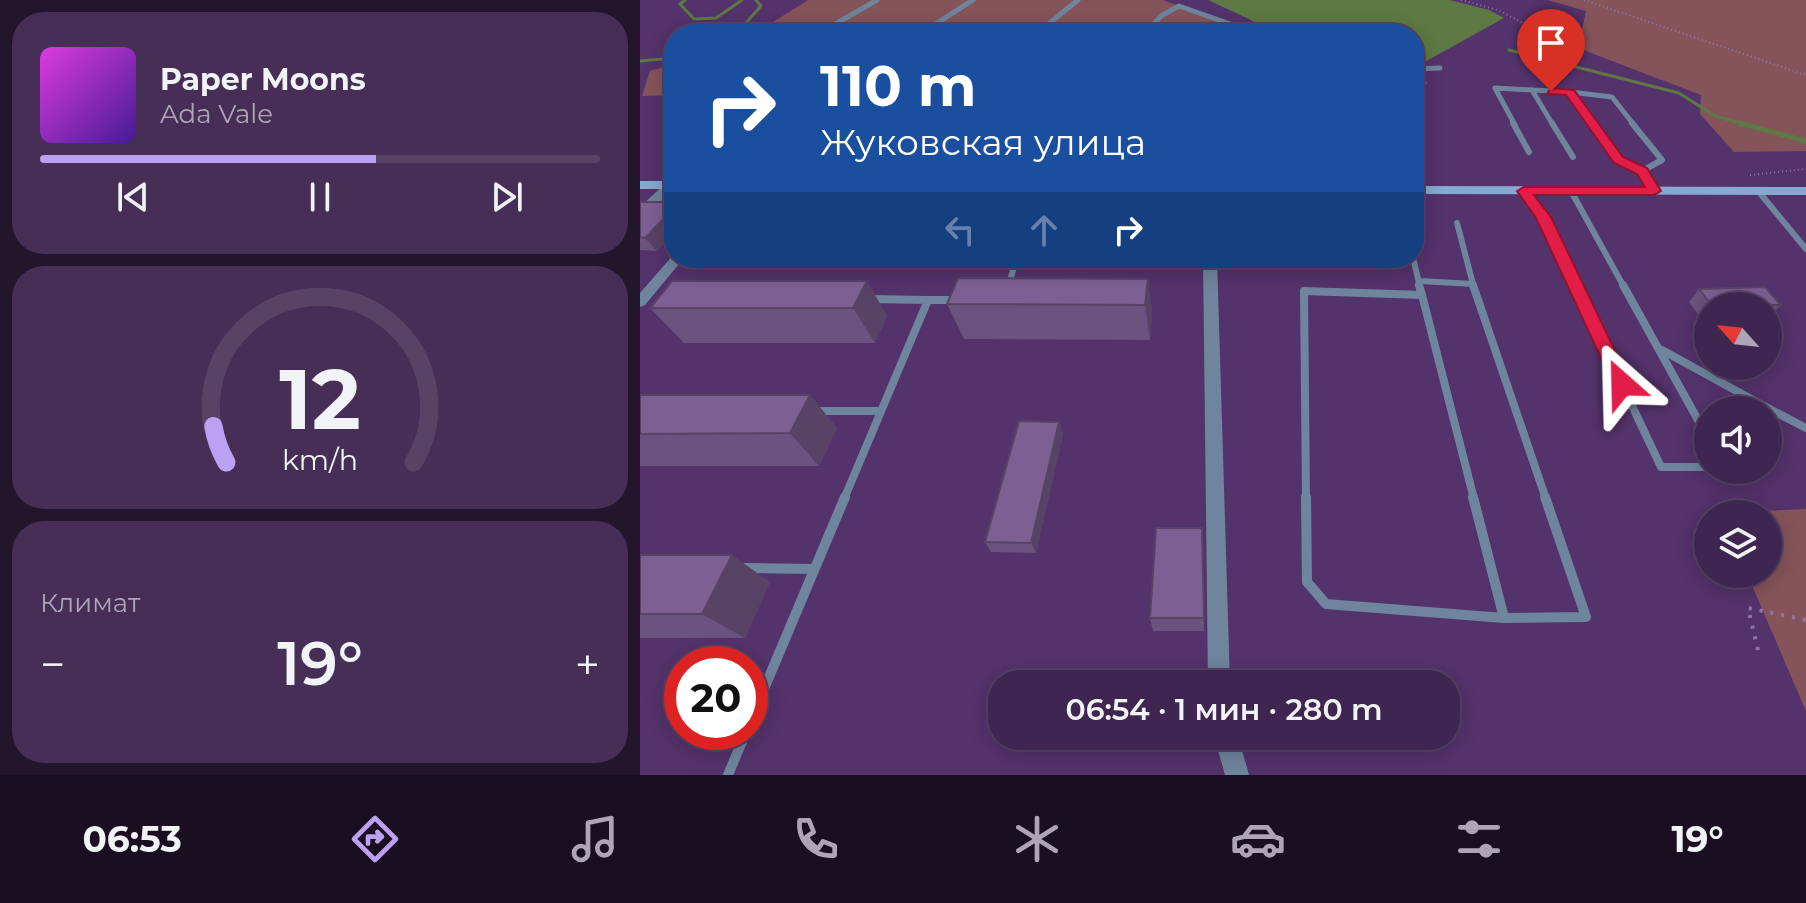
<!DOCTYPE html>
<html lang="ru">
<meta charset="utf-8">
<style>
body{margin:0;font-family:Montserrat,sans-serif;background:#462e57;color:#f1f3f6;height:100vh;display:flex;flex-direction:column;font-size:30px;white-space:nowrap}
*{box-sizing:border-box;margin:0}
p{font-size:26px;color:#ada5b7}
.icon{flex:none;width:44px;height:44px;fill:none;stroke:currentColor;stroke-width:2;stroke-linecap:round;stroke-linejoin:round}
.map{position:relative;flex:1;overflow:hidden}
.panel{display:flex;flex-direction:column;gap:12px;padding:12px;background:#23152c;width:640px}
.panel>*{flex:none}
.banner{position:absolute;left:24px;top:24px;width:760px;height:244px;border-radius:32px;box-shadow:0 4px 20px #0003,0 0 0 2px #584367;background:#1a4fa0;color:#fff;overflow:hidden}
.needle{width:52px;rotate:297deg}
.buttons{position:absolute;left:1054px;top:292px;display:grid;gap:16px}
.buttons a{display:grid;place-items:center;width:88px;height:88px;border-radius:50%;background:#3f2650;box-shadow:0 4px 20px #0003,0 0 0 2px #584367;font-size:40px}
.speed{position:absolute;left:24px;top:646px;display:flex;gap:16px;font-size:40px;font-weight:700;text-align:center}
.speed>*{display:grid;place-content:center;width:104px;height:104px;border-radius:50%;background:#3f2650;box-shadow:0 4px 20px #0003,0 0 0 2px #584367;line-height:1}
.speed .limit{border:12px solid #d22;background:#fff;color:#111}
.pin{position:absolute;display:grid;place-items:center;width:68px;height:68px;color:#fff;margin:-82px -34px;border-radius:50% 50% 50% 0;rotate:-45deg;box-shadow:0 0 8px #0007}
.pin .icon{rotate:45deg}
.me{position:absolute;width:88px;margin:-44px;rotate:335deg;stroke-linejoin:round;filter:drop-shadow(0 0 6px #0008)}
.turn{display:flex;align-items:center;gap:28px;height:168px;padding:0 24px;font-size:36px}
.turn .icon{width:104px;height:104px;stroke-width:2.5}
.turn b{display:block;font-size:56px;line-height:68px}
.lanes{display:flex;align-items:center;height:76px;padding:0 24px;background:#0003;justify-content:center;gap:40px;direction:ltr}
.lanes .off{opacity:.35}
.big{font-size:60px;font-weight:600;line-height:1.1}
.panel .tile{flex:1;display:flex;flex-direction:column;justify-content:center;gap:12px;min-width:0;padding:0 28px;border-radius:32px;background:#462e57}
.panel .dial{align-items:center;gap:0}
.dial svg{height:208px;overflow:visible;fill:none;stroke:#584367;stroke-width:7;stroke-linecap:round;text-anchor:middle}
.dial text{fill:#f1f3f6;stroke:none}
.song{display:flex;align-items:center;gap:24px}
.cover{width:96px;height:96px;border-radius:12px;background:linear-gradient(135deg,hsl(300 70% 55%),hsl(260 70% 35%))}
.played{height:8px;border-radius:4px;background:linear-gradient(90deg,#bca0f2 60%,#584367 60%)}
.keys{display:flex;justify-content:space-around;direction:ltr}
.heat{display:flex;justify-content:space-between;align-items:center;font-size:44px;direction:ltr}
.trip{position:absolute;left:348px;top:670px;width:472px;height:80px;border-radius:32px;background:#3f2650;box-shadow:0 4px 20px #0003,0 0 0 2px #584367;font-weight:600;line-height:80px;text-align:center}
.tab-bar{display:flex;height:128px;justify-content:space-around;align-items:center;background:#190f20;color:#ada5b7}
.tab-bar .icon{width:56px;height:56px}
.tab-bar .active{color:#bca0f2}
.tab-bar b{font-size:36px;color:#f1f3f6}
main{display:flex;flex:1;min-height:0}
.map>svg:first-child{display:block}
.green{fill:#84545a}
.water{fill:#5e7943}
.lines{fill:none;stroke-linecap:round;stroke-linejoin:round}
.stream-far1{stroke:#5e7943;stroke-width:3}
.stream{stroke:#5e7943;stroke-width:5}
.path-far1{stroke:#9075a3;stroke-width:2;stroke-dasharray:1 3;stroke-linecap:butt}
.path{stroke:#9075a3;stroke-width:4;stroke-dasharray:3 8;stroke-linecap:butt}
.service-far3{stroke:#6f859d;stroke-width:5}
.service-far2{stroke:#6f859d;stroke-width:6}
.service-far1{stroke:#6f859d;stroke-width:8}
.service{stroke:#6f859d;stroke-width:10}
.minor{fill:#6f859d;fill-rule:evenodd}
.secondary{fill:#85a9cf;fill-rule:evenodd}
.wall{fill:#6c527e}
.shaded-wall{fill:#584266}
.building{fill:#7d5f92;stroke:#584266;stroke-width:2}
.route{fill:#e11d48;stroke:#92132f;stroke-width:2}
</style>
<main>
<section class="panel">
<div class="tile">
<div class="song"><i class="cover"></i><div><b>Paper Moons</b><p>Ada Vale</p></div></div>
<div class="played"></div>
<div class="keys"><svg class="icon" aria-label="previous" viewBox="0 0 24 24"><path d="M18 5L8 12l10 7zM5 5v14"/></svg><svg class="icon" aria-label="pause" viewBox="0 0 24 24"><path d="M8 5v14M16 5v14"/></svg><svg class="icon" aria-label="next" viewBox="0 0 24 24"><path d="M6 5l10 7-10 7zM19 5v14"/></svg></div>
</div>
<div class="tile dial"><svg viewBox="0 0 100 80">
<path d="M14 69A42 42 0 1 1 86 69"/>
<path d="M14 69A42 42 0 0 1 9 55" stroke="#bca0f2"/>
<text x="50" y="56" font-size="32" font-weight="700">12</text>
<text x="50" y="72" font-size="11">km/h</text>
</svg></div>
<div class="tile"><p>Климат</p>
<div class="heat"><a>−</a><b class="big">19°</b><a>+</a></div>
</div>
</section>
<div class="map">
<svg width="1166" height="775" viewBox="0 0 1166 775">
<rect width="100%" height="100%" fill="#54326b"/>
<path class="green" d="M168,0H523L600,29L602,34H114Z
M908,0H1166V151L1094,152L1060,114L1061,95L938,48L946,11Z
M34,64V95L2,96L10,71Z
M1166,509V711L1107,574H1128V514L1081,513Z"/>
<path class="water" d="M568,0H810L849,10L864,18L781,64L774,63V34H629L611,20Z"/>
<g class="lines">
<path class="stream-far1" d="M45,0L40,4L54,19L76,18L102,0
M96,34L121,6L116,0
M869,50L1039,93L1075,116L1107,125
M0,61L34,58"/>
<path class="stream" d="M1099,123L1166,141"/>
<path class="path-far1" d="M821,0L858,10L883,23
M944,0L1166,75
M774,99L788,80
M1110,175L1166,169"/>
<path class="path" d="M1118,650L1108,608L1166,620"/>
<path class="service-far3" d="M178,34L237,0
M280,34L333,0
M396,34L438,0
M505,34L521,16L539,6L596,26
M774,69L800,68
M892,90L913,125
M875,125L855,88L930,92
M954,125L930,92L972,97L994,125"/>
<path class="service-far2" d="M873,123L889,152
M912,123L933,157
M952,123L979,160L1002,171
M992,123L1022,160L1002,171
M1002,171L1014,191
M884,191L903,217L936,287
M931,191L984,287
M1119,192L1166,249
M773,258L780,287
M779,281L833,284L817,223
M368,286L377,258"/>
<path class="service-far1" d="M779,285L782,295
M833,285L906,499
M935,285L1021,467H1068
M983,285L1068,438
M782,295L834,499
M229,299L288,300
M1022,350L1122,405L1115,410
M1122,405L1166,428
M173,411H241
M204,499L288,300H317
M666,499L664,291L782,295"/>
<path class="service" d="M666,497L667,582L686,604L864,618L833,497
M103,568L174,569
M864,618L946,617L905,497
M110,722L205,497
M88,775L106,732"/>
<path class="minor" d="M27,182H34V189L4,217L0,218V207Z
M34,254V258H44L5,305L0,307V293Z
M563,258H577L590,684H568Z
M574,736H598L609,775H585Z"/>
<path class="secondary" d="M0,181H34V189H0Z
M774,186L1166,187V195L774,194Z"/>
</g>
<path class="wall" d="M0,202H34V232L17,251L0,250Z
M594,258H646L645,267H595Z
M508,279L512,314L510,340L324,339L307,304Z
M227,281L247,316L235,343H44L10,308Z
M1059,289L1141,305L1128,318V306H1068V320L1063,321L1049,302Z
M0,395H170L197,428L179,466H0Z
M419,422L423,434L396,553L351,552L345,542Z
M562,528L564,631H513L510,618Z
M0,555L130,582L105,638H0Z"/>
<path class="shaded-wall" d="M34,208V232L17,251L5,238Z
M508,279L512,314L510,340L505,305Z
M227,281L247,316L235,343L213,308Z
M170,395L197,428L179,466L150,433Z
M419,422L423,434L396,553L391,543Z
M92,555L130,582L105,638L62,614Z"/>
<path class="building" d="M610,25L622,31L621,34H605Z
M0,202H34V208L5,238L0,237Z
M318,278L508,279L505,305L307,304Z
M32,281H227L213,308H10Z
M1125,287L1141,305L1072,306L1059,289Z
M0,395H170L150,433L0,434Z
M379,421L419,422L391,543L345,542Z
M516,528H562L564,618H510Z
M0,555H92L62,614H0Z"/>
<path class="route" d="M911,88L934,90L983,157L1007,168L1021,191L1014,195H894L911,217L991,384L982,391L973,384L896,218L877,191L884,187H1005L997,174L974,163L926,95L907,94Z"/>
</svg>
<div class="buttons">
<a><svg class="needle" viewBox="-14 -14 28 28"><path d="M0-13l5 13h-10z" fill="#e53935"/><path d="M0 13l5-13h-10z" fill="#ada5b7"/></svg></a>
<a><svg class="icon" aria-label="sound" viewBox="0 0 24 24"><path d="M4 9h4l5-4v14l-5-4H4zM17 9q2 3 0 6"/></svg></a>
<a><svg class="icon" aria-label="layers" viewBox="0 0 24 24"><path d="M12 4l9 5-9 5-9-5zM3 14l9 5 9-5"/></svg></a>
</div>
<div class="speed"><div class="limit">20</div></div>
<div class="pin" style="left:911px;top:91px;background:#d93025"><svg class="icon" aria-label="arrive" viewBox="0 0 24 24"><path d="M6 21V4h12l-3 4 3 4H6"/></svg></div>
<svg class="me" style="left:982px;top:384px" viewBox="-20 -20 40 40"><path d="M0-17L14 15 0 8-14 15z" fill="#e11d48" stroke="#fff" stroke-width="4"/></svg>
<div class="trip">06:54 · 1 мин · 280 m</div>
<div class="banner">
<div class="turn"><svg class="icon" aria-label="right" viewBox="0 0 24 24"><path d="M7 20v-9h11M14 6l5 5-5 5"/></svg><div><b>110 m</b>Жуковская улица</div></div>
<div class="lanes"><svg class="icon off" aria-label="left" viewBox="0 0 24 24"><path d="M17 20v-9H6M10 6l-5 5 5 5"/></svg><svg class="icon off" aria-label="ahead" viewBox="0 0 24 24"><path d="M12 20V5M6 11l6-6 6 6"/></svg><svg class="icon" aria-label="right" viewBox="0 0 24 24"><path d="M7 20v-9h11M14 6l5 5-5 5"/></svg></div>
</div>
</div>
</main>
<nav class="tab-bar">
<b>06:53</b>
<svg class="icon active" aria-label="directions" viewBox="0 0 24 24"><path d="M12 3l9 9-9 9-9-9zM9 14v-3h6M13 9l2 2-2 2"/></svg>
<svg class="icon" aria-label="music" viewBox="0 0 24 24"><path d="M9 18V5l10-2v13"/><circle cx="6" cy="18" r="3"/><circle cx="16" cy="16" r="3"/></svg>
<svg class="icon" aria-label="phone" viewBox="0 0 24 24"><path d="M5 4h4l2 5-3 2q2 4 5 5l2-3 5 2v4C11 20 4 13 5 4z"/></svg>
<svg class="icon" aria-label="climate" viewBox="0 0 24 24"><path d="M12 3v18M4 7l16 10M4 17L20 7"/></svg>
<svg class="icon" aria-label="car" viewBox="0 0 24 24"><path d="M5 17H2v-5l4-1 3-4h7l3 4 3 1v5h-3M9 17h6M6 11h13"/><circle cx="7" cy="17" r="2"/><circle cx="17" cy="17" r="2"/></svg>
<svg class="icon" aria-label="filters" viewBox="0 0 24 24"><path d="M4 7h16M4 17h16"/><circle cx="9" cy="7" r="2"/><circle cx="15" cy="17" r="2"/></svg>
<b>19°</b>
</nav>
